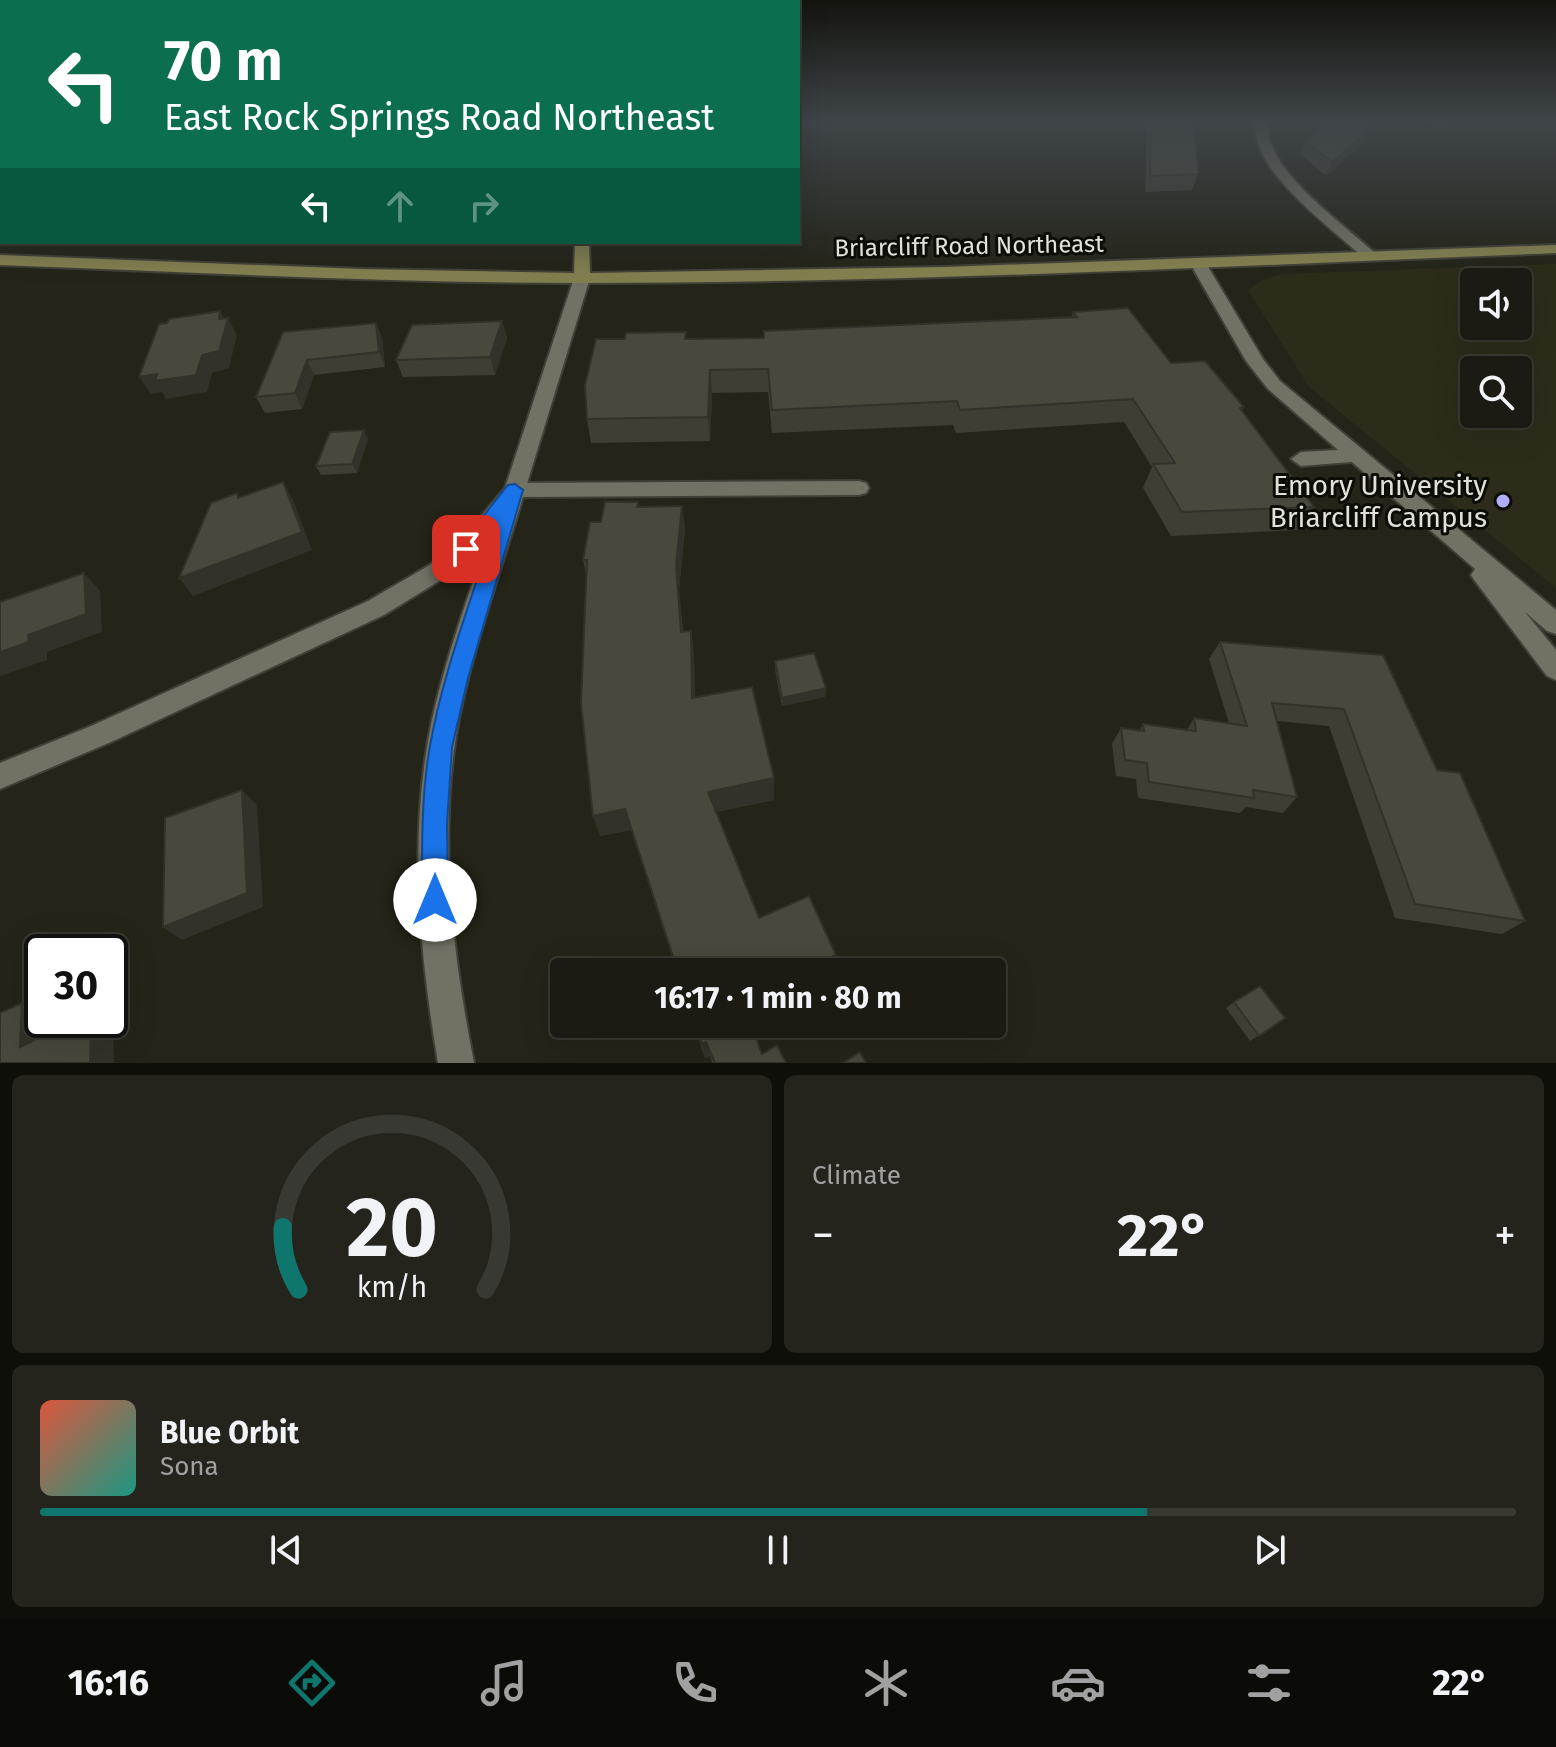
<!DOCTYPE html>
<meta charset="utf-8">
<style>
body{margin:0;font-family:"Fira Sans",sans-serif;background:#24241c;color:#f1f3f6;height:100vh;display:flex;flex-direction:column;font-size:30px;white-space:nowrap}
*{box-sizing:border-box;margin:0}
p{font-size:26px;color:#a0a1a0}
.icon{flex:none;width:44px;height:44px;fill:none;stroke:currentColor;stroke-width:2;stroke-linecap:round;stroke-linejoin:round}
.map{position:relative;height:1063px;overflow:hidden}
.drawer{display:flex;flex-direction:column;gap:12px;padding:12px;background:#0f0f0a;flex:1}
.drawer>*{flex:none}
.banner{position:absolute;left:0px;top:0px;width:800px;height:244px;box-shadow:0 8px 32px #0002,0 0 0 2px #393933;background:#0b6e4f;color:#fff;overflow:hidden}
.tools{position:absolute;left:1460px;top:268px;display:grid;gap:16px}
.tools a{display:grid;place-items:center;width:72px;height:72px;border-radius:8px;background:#1b1b13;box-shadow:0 8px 32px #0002,0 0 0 2px #393933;font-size:40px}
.speed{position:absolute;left:24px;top:934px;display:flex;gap:16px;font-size:40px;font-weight:700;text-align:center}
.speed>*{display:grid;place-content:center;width:104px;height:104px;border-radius:50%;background:#1b1b13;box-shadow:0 8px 32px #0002,0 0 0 2px #393933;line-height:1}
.speed .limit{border:4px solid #111;border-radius:12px;background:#fff;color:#111}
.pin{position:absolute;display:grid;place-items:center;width:68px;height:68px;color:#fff;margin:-34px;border-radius:16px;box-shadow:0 4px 12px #0006}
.me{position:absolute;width:88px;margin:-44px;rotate:0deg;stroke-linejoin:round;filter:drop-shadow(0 0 6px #0008)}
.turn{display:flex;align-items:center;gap:28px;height:168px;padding:0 32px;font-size:36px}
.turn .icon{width:104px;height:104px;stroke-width:2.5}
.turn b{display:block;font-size:56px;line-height:68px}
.lanes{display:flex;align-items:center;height:76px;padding:0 32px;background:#0003;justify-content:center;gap:40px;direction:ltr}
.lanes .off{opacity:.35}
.big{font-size:60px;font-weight:700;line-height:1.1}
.drawer .widget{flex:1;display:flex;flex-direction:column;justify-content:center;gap:12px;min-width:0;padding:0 28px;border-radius:12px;background:#24241c}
.drawer .dial{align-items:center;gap:0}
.dial svg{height:208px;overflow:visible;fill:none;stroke:#393933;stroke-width:7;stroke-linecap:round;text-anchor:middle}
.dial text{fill:#f1f3f6;stroke:none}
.song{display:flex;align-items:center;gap:24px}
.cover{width:96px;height:96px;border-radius:12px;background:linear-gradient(135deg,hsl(10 70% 55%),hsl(170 70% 35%))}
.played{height:8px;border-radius:4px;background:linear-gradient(90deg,#0f766e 75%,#393933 75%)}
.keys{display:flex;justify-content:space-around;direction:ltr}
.heat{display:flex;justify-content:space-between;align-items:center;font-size:44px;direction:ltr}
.drawer .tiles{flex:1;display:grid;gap:12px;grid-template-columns:1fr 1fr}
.widget:last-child{grid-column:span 2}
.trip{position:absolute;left:550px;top:958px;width:456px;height:80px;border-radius:8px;background:#1b1b13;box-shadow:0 8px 32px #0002,0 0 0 2px #393933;font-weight:700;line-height:80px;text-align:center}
.dock{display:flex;height:128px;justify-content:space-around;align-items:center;background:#0b0b08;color:#a0a1a0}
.dock .icon{width:56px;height:56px}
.dock .current{color:#0f766e}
.dock b{font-size:36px;color:#f1f3f6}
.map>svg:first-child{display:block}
.built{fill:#2d2c1b;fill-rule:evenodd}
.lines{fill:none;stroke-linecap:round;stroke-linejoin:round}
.service-casing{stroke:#414038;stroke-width:4}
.minor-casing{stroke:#414038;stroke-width:4}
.tertiary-casing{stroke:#414038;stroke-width:4}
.secondary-casing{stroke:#414038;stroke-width:4}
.service{fill:#717164;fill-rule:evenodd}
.minor{fill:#717164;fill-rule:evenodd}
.tertiary{fill:#717164;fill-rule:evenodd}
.secondary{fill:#827f4f;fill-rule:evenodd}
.wall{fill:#3e3e34}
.shaded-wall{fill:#32322a}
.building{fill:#48483c;stroke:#32322a;stroke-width:2}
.route{fill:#1a73e8;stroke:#114b97;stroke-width:2}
.poi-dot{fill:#b2adf9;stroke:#0d0d08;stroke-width:3}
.labels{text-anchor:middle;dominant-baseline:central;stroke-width:6;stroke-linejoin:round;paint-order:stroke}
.far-street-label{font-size:24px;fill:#e1e1d9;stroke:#0d0d08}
.poi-label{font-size:28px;fill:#e1e1d9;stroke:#0d0d08;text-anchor:end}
</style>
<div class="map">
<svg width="1556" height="1063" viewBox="0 0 1556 1063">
<rect width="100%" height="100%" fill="#242419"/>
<path class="built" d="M1556,264V588L1309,387L1248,290L1262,280L1282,274ZM1474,282H1518V326H1474ZM1474,370H1518V414H1474Z"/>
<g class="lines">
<g class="service-casing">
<path id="service" d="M1356,449L1363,451L1366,456L1363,461L1301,466L1291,459L1301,452Z
M859,481L866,483L869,488L866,493L859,495L515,497L508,495L505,490L508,485L515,483Z"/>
</g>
<g class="minor-casing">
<path id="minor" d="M1256,121H1268C1260,166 1344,224 1375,253V259H1365C1333,229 1247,168 1256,121Z
M2,133V142L0,143V134Z
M1199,260L1207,265L1263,359L1280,381L1556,610V634L1547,631L1525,612L1556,650V680L1547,676L1475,581L1471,575L1475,569L1268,389L1246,361L1191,265Z
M515,483L522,485L525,490C502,569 469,656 456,736C439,845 453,955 474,1063H438C420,955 409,844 429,735C444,655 479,568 505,490L508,485Z"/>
</g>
<g class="tertiary-casing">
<path id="tertiary" d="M582,273L590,278L525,490L474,555L444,578L384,615L111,742L0,789V763L91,726L368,601L428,566L458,543L505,488L574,278Z"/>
</g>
<g class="secondary-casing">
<path id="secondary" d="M575,242H589L590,273L945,267L1556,245V253C1230,266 905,283 579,283C386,283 193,272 0,265V255L361,269L574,273Z"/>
</g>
<use href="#service" class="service"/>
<use href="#minor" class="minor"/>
<use href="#tertiary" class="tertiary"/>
<use href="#secondary" class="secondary"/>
</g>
<path class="wall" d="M1147,121H1194L1198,174L1192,190L1145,192Z
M1419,121H1449L1441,127Z
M1370,129L1364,142L1326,176L1300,154L1305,141Z
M2,164V216H0V166Z
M1073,312L1171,363L1244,407L1242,411L1314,507L1299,530L1171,536L1143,488L1152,467L1124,422L956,433L953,425L772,433L768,392L712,393L710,441L591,443L587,419L625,339L686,332V339L764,338L1072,317Z
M502,321L507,338L495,375L403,377L396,360Z
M376,323L382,338L385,367L314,375L302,409L265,413L256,397L283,332Z
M368,439L357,473L321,475L316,466Z
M638,502L639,507L682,506L685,530L679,589L683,632L694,654L695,698L774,800L716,812L759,918L833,972H677L631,830L600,836L586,574L583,560L601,522Z
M1220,642L1383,655L1437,770L1525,921L1502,934L1395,918L1329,726L1277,721L1297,797L1283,813L1246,807L1240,813L1138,798L1136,779L1116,776L1112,744L1121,728L1140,730L1143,724L1187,730L1194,718L1229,723L1209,659Z
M775,661L826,688L825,697L782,706L775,670Z
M1234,1002L1285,1018L1250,1041L1226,1008Z
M694,1024H751L762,1054L786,1063H712L710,1056L705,1058Z"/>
<path class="shaded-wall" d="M1370,129L1364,142L1326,176L1332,162Z
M220,311L227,323L228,318L237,335L229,368L212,373L207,392L166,399L162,392L151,394L139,377L202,355L219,319Z
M502,321L507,338L495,375L490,357Z
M376,323L382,338L385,367L379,352Z
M307,360L314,375L302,409L295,393Z
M710,370L712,393L710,441L708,417Z
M364,430L368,439L357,473L352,464Z
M283,482L293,500L312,550L193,596L179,578Z
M682,506L685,530L679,589L684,655L681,632L676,565Z
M84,573L100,591L102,632L47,652V660L0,676V652L28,635Z
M691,631L694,654L695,721L692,698Z
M826,688L825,697L782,706V698Z
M774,778V800L711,813L708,792Z
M242,790L257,805L263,907L182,940L163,927Z
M625,809L631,830L600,836L593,816Z
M836,955L833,972H800Z
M794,957L793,972H762Z
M22,1003L42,1012V1020H46L45,1057L20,1047Z
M91,1020H104L113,1024L114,1063H90Z
M706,1042L710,1056L705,1058L702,1044Z"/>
<path class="building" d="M1151,121H1194L1198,174L1150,176Z
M1331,121H1358L1370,129L1332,162L1305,141Z
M2,164V202H0V166Z
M1128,308L1171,363L1205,361L1244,407L1240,408L1314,507L1182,512L1153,464L1175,463L1133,399L960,410L957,401L772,410L768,369L710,370L708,417L587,419L585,385L596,339H625L626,333L686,332L685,339L764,338V331L1077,317L1073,312Z
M220,311L219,319L228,318L219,351L202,355L196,375L155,381L157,374L139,377L159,324L167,323L169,319Z
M502,321L490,357L396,360L412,325Z
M376,323L379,352L307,360L295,393L256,397L283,332Z
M364,430L352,464L316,466L330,432Z
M283,482L302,532L179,578L211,503L237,493L238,498Z
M605,502H638L637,507L682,506L676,565L681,632L691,631L692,698L752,687L774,778L708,792L759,918L809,896L836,955L800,972L794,957L762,972H678L625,809L593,816L581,703L587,560H583L590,522H601Z
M84,573L86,614L28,635L29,642L0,652V602Z
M1220,642L1383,655L1437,770L1460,773L1525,921L1415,904L1344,709L1272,703L1297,797L1253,790L1254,798L1149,782L1147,763L1125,760L1121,728L1144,731L1143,724L1196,731L1194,718L1247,726Z
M814,653L826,688L782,698L775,661Z
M242,790L247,893L163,927L165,818Z
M1260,986L1285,1018L1259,1036L1234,1002Z
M22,1003L20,1047L76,1020H91L90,1063H0V1013Z
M695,1024H751L762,1054L777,1045L786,1063H715L706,1042L702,1044Z
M860,1052L866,1063H843Z"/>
<linearGradient id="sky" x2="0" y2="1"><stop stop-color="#14140e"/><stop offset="0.45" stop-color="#3f4549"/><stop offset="1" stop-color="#3f4549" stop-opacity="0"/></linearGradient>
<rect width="1556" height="270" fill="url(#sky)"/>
<path class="route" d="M515,484L523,490L468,678L452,747L447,824L448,900L444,909L435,913L426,909L422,900C422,849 421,796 430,746C443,672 472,599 494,527L473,554H460L457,549L508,485Z"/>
<circle class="poi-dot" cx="1503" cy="501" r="8"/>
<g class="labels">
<g class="far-street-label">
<text transform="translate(969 246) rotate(-1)">Briarcliff Road Northeast</text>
</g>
<g class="poi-label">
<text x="1487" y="485">Emory University<tspan x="1487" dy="32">Briarcliff Campus</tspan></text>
</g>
</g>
</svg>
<div class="tools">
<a><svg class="icon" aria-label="sound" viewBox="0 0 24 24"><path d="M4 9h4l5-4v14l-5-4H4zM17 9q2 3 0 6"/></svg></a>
<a><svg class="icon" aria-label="search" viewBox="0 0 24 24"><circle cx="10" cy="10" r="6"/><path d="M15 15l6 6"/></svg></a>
</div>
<div class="speed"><div class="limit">30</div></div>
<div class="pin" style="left:466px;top:549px;background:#d93025"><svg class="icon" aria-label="arrive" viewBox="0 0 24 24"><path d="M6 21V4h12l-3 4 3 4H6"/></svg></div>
<svg class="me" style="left:435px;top:900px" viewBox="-20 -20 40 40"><circle r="19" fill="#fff"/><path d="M0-13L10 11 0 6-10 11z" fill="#1a73e8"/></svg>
<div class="trip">16:17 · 1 min · 80 m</div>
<div class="banner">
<div class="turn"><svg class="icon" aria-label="left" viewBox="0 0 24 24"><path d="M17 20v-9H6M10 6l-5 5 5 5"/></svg><div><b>70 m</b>East Rock Springs Road Northeast</div></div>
<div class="lanes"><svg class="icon" aria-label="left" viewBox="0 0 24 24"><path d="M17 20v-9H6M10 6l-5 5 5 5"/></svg><svg class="icon off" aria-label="ahead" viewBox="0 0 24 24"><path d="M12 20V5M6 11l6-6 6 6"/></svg><svg class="icon off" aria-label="right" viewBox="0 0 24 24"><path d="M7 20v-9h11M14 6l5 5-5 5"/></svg></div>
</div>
</div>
<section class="drawer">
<div class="tiles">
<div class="widget dial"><svg viewBox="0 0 100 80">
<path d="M14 69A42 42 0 1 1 86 69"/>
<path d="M14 69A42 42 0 0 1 8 45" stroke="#0f766e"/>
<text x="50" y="56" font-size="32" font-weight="700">20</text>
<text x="50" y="72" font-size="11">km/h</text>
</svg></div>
<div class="widget"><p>Climate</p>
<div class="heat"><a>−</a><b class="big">22°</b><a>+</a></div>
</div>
<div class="widget">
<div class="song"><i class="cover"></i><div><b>Blue Orbit</b><p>Sona</p></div></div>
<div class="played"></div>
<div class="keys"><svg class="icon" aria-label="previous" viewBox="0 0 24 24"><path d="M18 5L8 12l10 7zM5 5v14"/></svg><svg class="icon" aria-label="pause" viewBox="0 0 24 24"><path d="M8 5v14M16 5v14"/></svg><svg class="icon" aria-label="next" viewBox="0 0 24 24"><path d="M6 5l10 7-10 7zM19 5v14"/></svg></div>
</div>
</div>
</section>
<nav class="dock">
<b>16:16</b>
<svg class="icon current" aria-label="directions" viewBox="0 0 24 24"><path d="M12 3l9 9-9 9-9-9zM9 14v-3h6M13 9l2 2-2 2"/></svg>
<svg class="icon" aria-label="music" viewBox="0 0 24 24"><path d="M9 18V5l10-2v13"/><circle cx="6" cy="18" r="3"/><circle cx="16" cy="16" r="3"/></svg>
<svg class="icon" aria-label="phone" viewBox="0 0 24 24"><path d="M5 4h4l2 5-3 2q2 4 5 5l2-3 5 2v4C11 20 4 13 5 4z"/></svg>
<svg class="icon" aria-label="climate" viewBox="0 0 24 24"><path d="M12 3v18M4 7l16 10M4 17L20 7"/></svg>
<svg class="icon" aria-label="car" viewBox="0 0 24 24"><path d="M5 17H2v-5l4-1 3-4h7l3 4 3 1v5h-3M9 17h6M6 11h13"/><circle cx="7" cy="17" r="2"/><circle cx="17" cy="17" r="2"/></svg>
<svg class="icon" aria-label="filters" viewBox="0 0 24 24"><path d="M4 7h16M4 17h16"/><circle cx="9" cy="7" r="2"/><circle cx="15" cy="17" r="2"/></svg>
<b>22°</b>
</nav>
